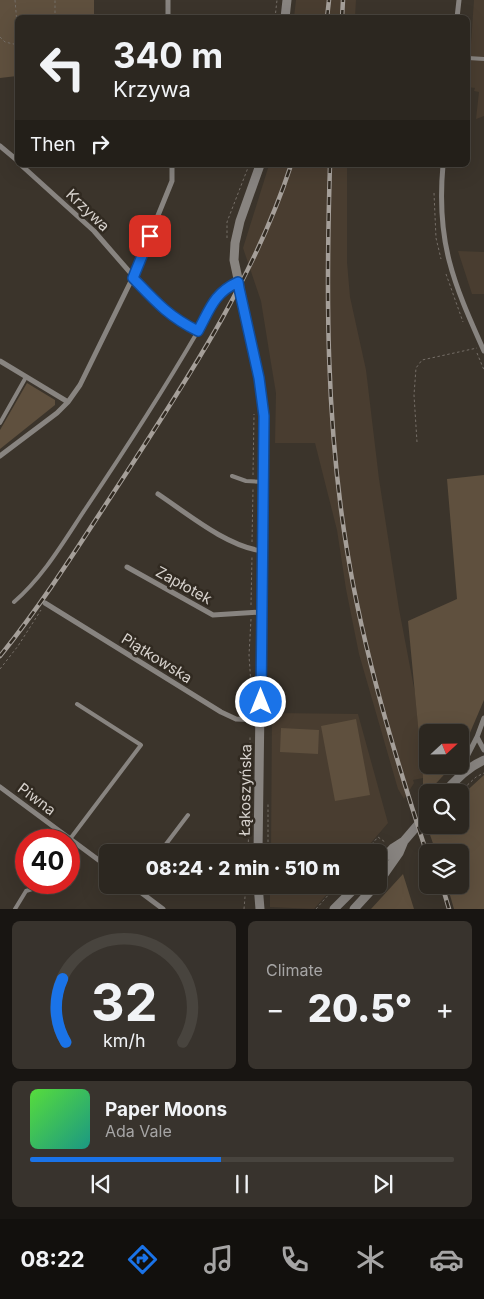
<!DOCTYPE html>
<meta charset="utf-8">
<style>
body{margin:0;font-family:Inter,sans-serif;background:#38332d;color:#f1f3f6;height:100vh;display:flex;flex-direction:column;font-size:19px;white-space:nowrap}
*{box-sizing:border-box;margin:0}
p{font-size:16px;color:#a6a5a5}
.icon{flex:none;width:28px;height:28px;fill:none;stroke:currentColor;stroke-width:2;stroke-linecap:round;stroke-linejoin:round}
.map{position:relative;height:909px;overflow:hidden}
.sheet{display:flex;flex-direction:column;gap:12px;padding:12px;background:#181512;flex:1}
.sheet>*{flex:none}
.banner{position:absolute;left:15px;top:15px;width:455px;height:152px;border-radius:8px;box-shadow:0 5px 20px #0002,0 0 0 1px #48443e;background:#2c2720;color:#f1f3f6;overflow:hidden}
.needle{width:32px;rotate:68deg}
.buttons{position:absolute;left:419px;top:724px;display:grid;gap:10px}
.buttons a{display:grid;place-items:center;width:50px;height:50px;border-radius:8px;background:#2c2720;box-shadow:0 5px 20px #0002,0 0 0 1px #48443e;font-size:25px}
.speed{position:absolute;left:15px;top:829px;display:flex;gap:10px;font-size:25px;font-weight:700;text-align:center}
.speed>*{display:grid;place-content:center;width:65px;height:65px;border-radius:50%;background:#2c2720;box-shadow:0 5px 20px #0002,0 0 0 1px #48443e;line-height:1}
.speed .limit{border:8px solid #d22;background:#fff;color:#111}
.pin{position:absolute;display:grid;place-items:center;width:42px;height:42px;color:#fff;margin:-21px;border-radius:10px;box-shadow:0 2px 8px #0006}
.me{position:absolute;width:55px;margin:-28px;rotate:0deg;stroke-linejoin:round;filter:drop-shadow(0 0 4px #0008)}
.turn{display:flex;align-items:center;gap:18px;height:105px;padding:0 15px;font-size:22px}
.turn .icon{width:65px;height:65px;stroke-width:2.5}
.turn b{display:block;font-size:35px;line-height:42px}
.then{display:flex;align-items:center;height:48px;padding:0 15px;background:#0003;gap:10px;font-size:19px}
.big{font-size:38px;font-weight:800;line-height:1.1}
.sheet .widget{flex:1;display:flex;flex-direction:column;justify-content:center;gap:8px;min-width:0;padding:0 18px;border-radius:8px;background:#38332d}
.sheet .dial{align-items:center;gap:0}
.dial svg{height:130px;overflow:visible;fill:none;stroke:#48443e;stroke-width:7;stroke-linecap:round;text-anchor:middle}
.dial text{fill:#f1f3f6;stroke:none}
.song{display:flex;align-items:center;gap:15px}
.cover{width:60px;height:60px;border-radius:8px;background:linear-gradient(135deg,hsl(110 70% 55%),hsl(170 70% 35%))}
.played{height:5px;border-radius:2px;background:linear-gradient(90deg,#1a73e8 45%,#48443e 45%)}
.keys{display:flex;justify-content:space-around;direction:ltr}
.heat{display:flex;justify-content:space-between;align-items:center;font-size:28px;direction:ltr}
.sheet .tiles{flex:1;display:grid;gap:12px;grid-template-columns:1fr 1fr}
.widget:last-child{grid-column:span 2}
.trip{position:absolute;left:99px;top:844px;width:288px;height:50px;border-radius:8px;background:#2c2720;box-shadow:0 5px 20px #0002,0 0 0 1px #48443e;font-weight:800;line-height:50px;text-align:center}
.tabs{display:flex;height:80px;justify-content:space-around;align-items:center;background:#12100d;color:#a6a5a5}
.tabs .icon{width:35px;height:35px}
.tabs .active{color:#1a73e8}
.tabs b{font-size:22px;color:#f1f3f6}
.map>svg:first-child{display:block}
.built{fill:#493d30}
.green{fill:#5f503e}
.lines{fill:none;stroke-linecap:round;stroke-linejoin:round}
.path{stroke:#756e67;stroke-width:1;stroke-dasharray:2.5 2.5;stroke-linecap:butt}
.service{stroke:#888480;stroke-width:4}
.minor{stroke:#888480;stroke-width:5}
.tertiary{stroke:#888480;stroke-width:9}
.rail-casing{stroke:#a59f99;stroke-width:4.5}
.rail{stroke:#312a21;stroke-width:2.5;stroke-dasharray:8;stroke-linecap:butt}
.route-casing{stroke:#114b97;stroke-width:12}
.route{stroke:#1a73e8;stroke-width:9}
.labels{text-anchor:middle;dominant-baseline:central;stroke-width:5;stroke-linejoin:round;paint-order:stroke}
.street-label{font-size:15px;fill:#d7d2cd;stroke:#312a21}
</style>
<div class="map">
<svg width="484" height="909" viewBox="0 0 484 909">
<rect width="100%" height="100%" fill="#3b342b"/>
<path class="built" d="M296,0H356L355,17H294Z
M474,0H484V116L476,119L479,92L474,91L475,88L468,87Z
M269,165H347V262L350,297L366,370L379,479L399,609L415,693L423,778L413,780L414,783L404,799L398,789L359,654L346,589L337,530L315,443H275L276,393L270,357L261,301L243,248Z
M458,251L484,252V294H472Z
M272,713L358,714L388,823L363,852H271Z
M270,885H335L314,909L270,907Z"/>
<path class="green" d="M0,0H94V17L18,18L17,76L0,78Z
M27,383L55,400V405L0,449V430Z
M484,475V700L460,756V732H428V765H453L428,792L423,800V778L408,621L457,599L447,479Z
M356,719L370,795L335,801L321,726Z
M281,728L319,730L318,754L280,752Z
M484,775V909H454L447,885H460V852H436L429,832L436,825H460V797Z
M403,874L414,909H371Z"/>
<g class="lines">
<path class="path" d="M15,0L18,35
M55,18V0
M275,18L277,0
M0,37L5,42L18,45
M434,193L436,238L441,259
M227,238V222L249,165
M446,274L463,322
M477,353L484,370
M417,442L414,395L416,368L422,360L477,348
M253,475L254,414
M252,542L253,489
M251,605L252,556
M251,619L249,655L251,685
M0,669L18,646L41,610
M250,780V737
M460,792L476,777L484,773
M426,830L431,825
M248,852L249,821
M268,852V804
M365,852L378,837L385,842
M244,909L246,885
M316,909L337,885"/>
<path class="service" d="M468,58L484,59
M0,423L26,377
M232,476L246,481L263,482
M14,602C44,576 64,541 86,508C125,450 163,391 198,331
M70,839L141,745L77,704
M160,852L188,815
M15,909L26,891L32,889"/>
<path class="minor" d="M168,0V18
M457,18L459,0
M0,146L18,161
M21,165L94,231L161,308L181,322L198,331C210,308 213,293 238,282
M443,165C436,242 453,282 484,351
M0,361L68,402
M0,456L57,413L68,402L80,385L133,277L172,181V165
M158,494C188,514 226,546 262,551
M127,567L213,615L261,612
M45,603L221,712L236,719L260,720
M477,737L484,750
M458,774L477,737L484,718
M0,787L108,867
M131,885L163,909"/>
<path class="tertiary" d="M285,18L287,0
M445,792C456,779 468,767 484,760
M258,852L264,416L259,378L234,260L235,243L240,221L260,165
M378,865L393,848L404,841L428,813
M378,883L399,853L404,841
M258,885L260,909
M334,909L358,885
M354,909L376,885"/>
<g class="rail-casing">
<path id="rail" d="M327,18L329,0
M342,18L343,0
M330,165C326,293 326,423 347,550C364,655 395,756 428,857
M0,656C47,598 86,534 127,472C191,373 254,278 291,165
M442,885L449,909"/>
</g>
<use href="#rail" class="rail"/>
</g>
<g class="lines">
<g class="route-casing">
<path id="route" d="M150,236L133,278C155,301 169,317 198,331C210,309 214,293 238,282L239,288L259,378L264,416L261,702"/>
</g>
<use href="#route" class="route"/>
</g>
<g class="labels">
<g class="street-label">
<text transform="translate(88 210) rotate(44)">Krzywa</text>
<text transform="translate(184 585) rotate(29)">Zapłotek</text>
<text transform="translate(157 658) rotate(32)">Piątkowska</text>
<text transform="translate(245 790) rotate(-89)">Łąkoszyńska</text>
<text transform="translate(37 799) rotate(37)">Piwna</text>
</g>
</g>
</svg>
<div class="buttons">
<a><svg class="needle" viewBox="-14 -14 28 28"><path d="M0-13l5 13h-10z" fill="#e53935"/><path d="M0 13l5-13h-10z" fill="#a6a5a5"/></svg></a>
<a><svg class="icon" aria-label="search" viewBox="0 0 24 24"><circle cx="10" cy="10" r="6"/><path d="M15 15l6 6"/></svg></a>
<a><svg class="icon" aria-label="layers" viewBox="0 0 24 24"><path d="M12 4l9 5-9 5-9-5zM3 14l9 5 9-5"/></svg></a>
</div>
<div class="speed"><div class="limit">40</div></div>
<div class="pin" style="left:150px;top:236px;background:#d93025"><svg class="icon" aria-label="arrive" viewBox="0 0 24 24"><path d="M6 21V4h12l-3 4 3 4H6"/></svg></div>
<svg class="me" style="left:261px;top:702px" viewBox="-20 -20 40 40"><circle r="17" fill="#1a73e8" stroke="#fff" stroke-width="3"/><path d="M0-11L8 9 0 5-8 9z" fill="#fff"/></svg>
<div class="trip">08:24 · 2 min · 510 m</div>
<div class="banner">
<div class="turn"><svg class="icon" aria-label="left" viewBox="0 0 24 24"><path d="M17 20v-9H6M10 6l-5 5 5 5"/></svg><div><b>340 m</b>Krzywa</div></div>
<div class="then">Then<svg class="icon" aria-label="right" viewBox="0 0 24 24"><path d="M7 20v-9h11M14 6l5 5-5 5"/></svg></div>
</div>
</div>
<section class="sheet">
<div class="tiles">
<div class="widget dial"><svg viewBox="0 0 100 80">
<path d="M14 69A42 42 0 1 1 86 69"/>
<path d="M14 69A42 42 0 0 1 12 30" stroke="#1a73e8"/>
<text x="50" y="56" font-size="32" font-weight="700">32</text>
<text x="50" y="72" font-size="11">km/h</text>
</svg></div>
<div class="widget"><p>Climate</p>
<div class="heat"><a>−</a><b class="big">20.5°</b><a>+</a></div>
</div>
<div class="widget">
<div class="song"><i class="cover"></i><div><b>Paper Moons</b><p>Ada Vale</p></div></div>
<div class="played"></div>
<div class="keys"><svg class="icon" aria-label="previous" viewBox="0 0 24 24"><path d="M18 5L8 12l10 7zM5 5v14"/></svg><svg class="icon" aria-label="pause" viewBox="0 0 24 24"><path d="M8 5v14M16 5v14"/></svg><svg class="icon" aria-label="next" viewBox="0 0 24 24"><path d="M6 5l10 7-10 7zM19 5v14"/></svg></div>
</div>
</div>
</section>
<nav class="tabs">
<b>08:22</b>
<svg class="icon active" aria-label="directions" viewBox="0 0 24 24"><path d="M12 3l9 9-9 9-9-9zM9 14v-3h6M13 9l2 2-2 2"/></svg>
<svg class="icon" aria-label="music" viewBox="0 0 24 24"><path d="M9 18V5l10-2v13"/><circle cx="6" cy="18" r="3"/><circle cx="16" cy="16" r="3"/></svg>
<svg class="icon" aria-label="phone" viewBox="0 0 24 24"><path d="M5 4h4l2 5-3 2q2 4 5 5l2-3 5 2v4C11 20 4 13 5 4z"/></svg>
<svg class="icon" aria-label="climate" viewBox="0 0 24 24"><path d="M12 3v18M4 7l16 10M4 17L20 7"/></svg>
<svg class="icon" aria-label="car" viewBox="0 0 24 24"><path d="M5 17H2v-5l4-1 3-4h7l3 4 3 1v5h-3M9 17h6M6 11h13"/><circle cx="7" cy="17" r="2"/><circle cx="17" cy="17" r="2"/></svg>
</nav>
